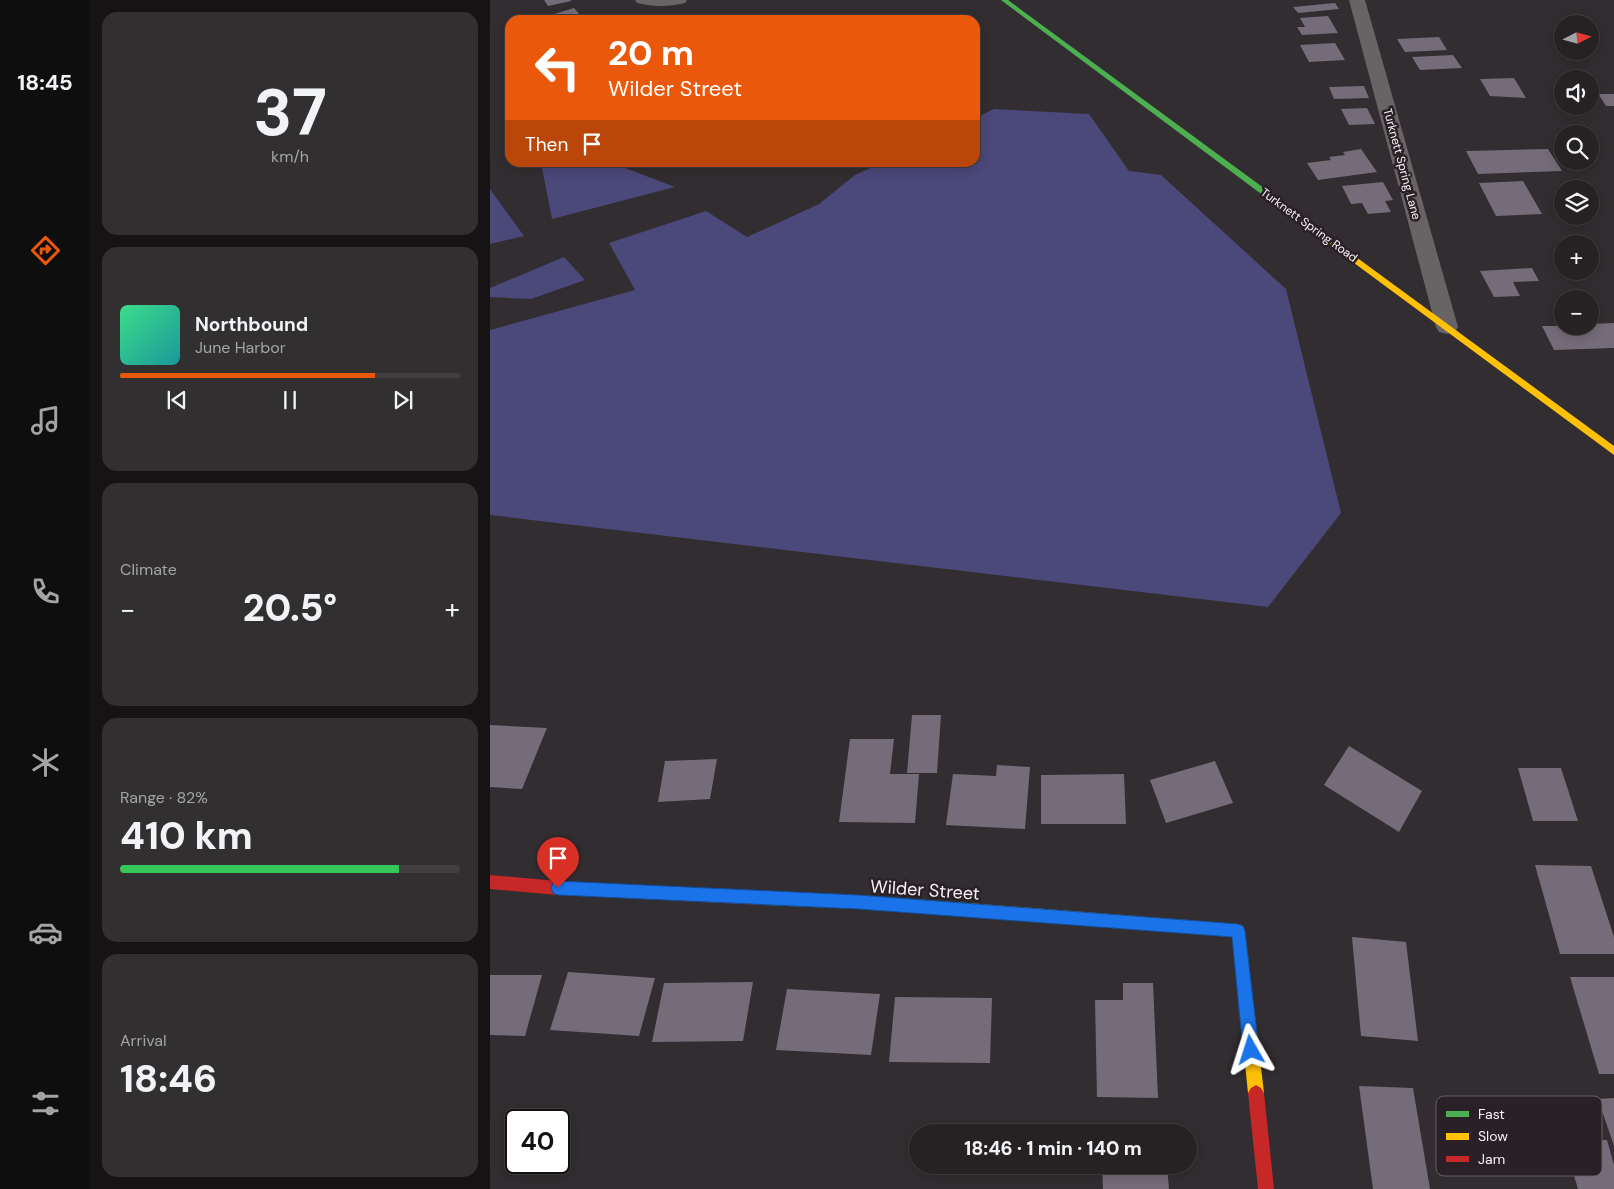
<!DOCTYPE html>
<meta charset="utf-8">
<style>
body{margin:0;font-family:"DM Sans",sans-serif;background:#322f31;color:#f1f3f6;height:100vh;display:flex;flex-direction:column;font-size:19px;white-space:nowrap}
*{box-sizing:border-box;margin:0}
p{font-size:16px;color:#a4a4a6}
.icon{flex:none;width:28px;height:28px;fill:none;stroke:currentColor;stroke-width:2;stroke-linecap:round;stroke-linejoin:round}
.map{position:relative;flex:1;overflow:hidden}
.panel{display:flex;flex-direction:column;gap:12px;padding:12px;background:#151314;width:400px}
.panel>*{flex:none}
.top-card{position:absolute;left:15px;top:15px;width:475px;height:152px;border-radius:15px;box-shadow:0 2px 12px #0003,0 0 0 1px #423f41;background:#ea580c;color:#fff;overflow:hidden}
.needle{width:32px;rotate:84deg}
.tools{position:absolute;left:1064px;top:15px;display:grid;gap:10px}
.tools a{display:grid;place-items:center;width:45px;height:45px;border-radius:50%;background:#262224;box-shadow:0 2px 12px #0003,0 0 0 1px #423f41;font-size:25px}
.speed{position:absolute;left:15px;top:1109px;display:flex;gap:10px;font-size:25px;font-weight:700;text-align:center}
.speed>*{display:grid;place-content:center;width:65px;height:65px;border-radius:50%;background:#262224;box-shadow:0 2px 12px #0003,0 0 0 1px #423f41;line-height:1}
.speed .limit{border:2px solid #111;border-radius:8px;background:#fff;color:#111}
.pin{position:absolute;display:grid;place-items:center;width:42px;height:42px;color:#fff;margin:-51px -21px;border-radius:50% 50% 50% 0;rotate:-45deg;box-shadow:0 0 5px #0007}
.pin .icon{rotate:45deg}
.me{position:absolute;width:55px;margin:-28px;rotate:354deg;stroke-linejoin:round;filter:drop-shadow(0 0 4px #0008)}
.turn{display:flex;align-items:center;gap:18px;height:105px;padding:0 20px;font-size:22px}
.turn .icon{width:65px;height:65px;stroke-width:2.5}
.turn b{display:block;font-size:35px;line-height:42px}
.then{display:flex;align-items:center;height:48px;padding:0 20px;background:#0003;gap:10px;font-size:19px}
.big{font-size:38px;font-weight:800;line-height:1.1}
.panel .tile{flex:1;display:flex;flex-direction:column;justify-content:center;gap:8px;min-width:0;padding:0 18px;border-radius:15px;background:#322f31}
.panel .dial{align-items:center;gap:0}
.dial b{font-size:65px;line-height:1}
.song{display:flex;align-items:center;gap:15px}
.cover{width:60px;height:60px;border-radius:8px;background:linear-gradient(135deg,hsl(150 70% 55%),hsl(180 70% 35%))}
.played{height:5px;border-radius:2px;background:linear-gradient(90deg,#ea580c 75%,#423f41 75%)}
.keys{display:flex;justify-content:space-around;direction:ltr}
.heat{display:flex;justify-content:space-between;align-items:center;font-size:28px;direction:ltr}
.charge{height:8px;border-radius:4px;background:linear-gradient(90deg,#34c759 82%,#423f41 0)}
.trip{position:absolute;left:419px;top:1124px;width:288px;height:50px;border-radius:25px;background:#262224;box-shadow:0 2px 12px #0003,0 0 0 1px #423f41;font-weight:800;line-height:50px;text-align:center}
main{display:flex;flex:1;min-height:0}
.tabs{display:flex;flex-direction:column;width:90px;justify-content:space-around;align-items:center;background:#0f0e0e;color:#a4a4a6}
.tabs .icon{width:35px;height:35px}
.tabs .active{color:#ea580c}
.tabs b{font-size:22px;color:#f1f3f6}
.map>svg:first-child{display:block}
.water{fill:#4b487a}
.building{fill:#746c78}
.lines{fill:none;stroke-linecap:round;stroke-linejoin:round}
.street{fill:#686466;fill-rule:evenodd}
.fast{fill:#4caf50;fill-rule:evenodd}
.slow{fill:#ffc107;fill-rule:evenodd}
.jam{fill:#c62828;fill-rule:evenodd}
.route{fill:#1a73e8;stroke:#114b97}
.labels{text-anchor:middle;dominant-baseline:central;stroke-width:5;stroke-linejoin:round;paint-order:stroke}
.far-street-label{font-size:12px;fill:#f7f1f5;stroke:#2a2127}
.near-street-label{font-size:18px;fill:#f7f1f5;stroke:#2a2127}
.key{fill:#2a2127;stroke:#685f65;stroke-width:1}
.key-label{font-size:14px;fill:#f7f1f5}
</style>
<main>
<nav class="tabs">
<b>18:45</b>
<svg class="icon active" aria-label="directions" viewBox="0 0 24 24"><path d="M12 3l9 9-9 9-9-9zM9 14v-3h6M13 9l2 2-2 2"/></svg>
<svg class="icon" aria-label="music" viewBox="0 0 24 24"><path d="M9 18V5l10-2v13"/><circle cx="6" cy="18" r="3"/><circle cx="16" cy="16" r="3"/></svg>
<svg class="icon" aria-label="phone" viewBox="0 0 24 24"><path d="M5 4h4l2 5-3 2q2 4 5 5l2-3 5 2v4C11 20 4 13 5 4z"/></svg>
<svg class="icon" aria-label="climate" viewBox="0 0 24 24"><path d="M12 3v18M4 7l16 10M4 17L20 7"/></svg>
<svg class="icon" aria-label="car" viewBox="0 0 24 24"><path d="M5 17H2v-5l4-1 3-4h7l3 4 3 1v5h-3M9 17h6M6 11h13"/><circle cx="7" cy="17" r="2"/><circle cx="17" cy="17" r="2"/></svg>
<svg class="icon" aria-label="filters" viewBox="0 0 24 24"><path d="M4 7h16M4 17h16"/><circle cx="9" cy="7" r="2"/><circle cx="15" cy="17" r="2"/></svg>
</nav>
<section class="panel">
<div class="tile dial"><b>37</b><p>km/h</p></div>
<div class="tile">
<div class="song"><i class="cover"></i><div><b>Northbound</b><p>June Harbor</p></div></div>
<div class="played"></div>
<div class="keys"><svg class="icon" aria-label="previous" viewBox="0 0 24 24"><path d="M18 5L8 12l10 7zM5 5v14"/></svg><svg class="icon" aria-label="pause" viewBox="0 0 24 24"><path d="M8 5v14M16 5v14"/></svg><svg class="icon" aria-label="next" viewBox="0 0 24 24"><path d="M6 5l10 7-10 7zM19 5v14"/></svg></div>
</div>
<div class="tile"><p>Climate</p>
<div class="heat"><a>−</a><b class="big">20.5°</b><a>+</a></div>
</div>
<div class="tile"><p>Range · 82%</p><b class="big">410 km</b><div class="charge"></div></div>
<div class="tile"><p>Arrival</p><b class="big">18:46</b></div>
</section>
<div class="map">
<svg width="1124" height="1189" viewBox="0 0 1124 1189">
<rect width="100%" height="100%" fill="#322d30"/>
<path class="water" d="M504,109L599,114L639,171L671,175L796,289L851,513L778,607L0,515V330L145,290L119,243L216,211L257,237L329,204L365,175L391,163L485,162V118Z
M51,163H122L185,187L62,219Z
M0,189L34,236L0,244Z
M74,257L95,280L41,299L0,297V288Z"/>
<path class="building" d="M54,0H81V1L58,6Z
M845,3L849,9L808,13L803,7Z
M84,8L95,20H57L54,17Z
M838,16L848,33L812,35L807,27H815L810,18Z
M949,37L957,50L915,52L907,39Z
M845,43L855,60L819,62L810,45Z
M963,55L972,68L930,70L922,57Z
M1024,78L1036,98L1000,96L990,79Z
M874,86L879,98L844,99L839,87Z
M1108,94H1124V106H1116Z
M877,108L885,124L859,125L851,109Z
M871,149L887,172L828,180L817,163L841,160L839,157L855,155L853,152Z
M1058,149L1072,171L988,174L976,151Z
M1033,181L1052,214L1006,216L989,183Z
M893,182L903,200L895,201L901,212L878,214L872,203L861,204L852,186Z
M1042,268L1049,281L1023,282L1030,296L1004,297L990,271Z
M1124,323V348L1064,350L1052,326H1100V324Z
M422,715H451L447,773H417Z
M0,725L57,728L32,789L0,787Z
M360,739H404L400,774H429L425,823L349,822Z
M859,746L932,791L909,832L834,785Z
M227,759L220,799L168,802L175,761Z
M725,761L743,803L676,823L660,780Z
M507,765L540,767L535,829L456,825L463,774L506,776Z
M1028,768H1071L1088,821H1043Z
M634,774L636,824H551V775Z
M1045,865L1101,866L1124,937V954H1070Z
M862,937L916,942L928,1041L871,1036Z
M78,972L165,978L149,1036L60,1030Z
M0,975H52L35,1036L0,1035Z
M1080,977H1124V1074H1109Z
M263,982L253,1041L162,1042L174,983Z
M633,983H663L668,1098L607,1097L605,1000H633Z
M297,989L390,994L381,1055L286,1050Z
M405,997L502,998L500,1063L399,1062Z
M869,1086L923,1088L940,1189H883Z
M1124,1098V1146L1108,1099Z
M611,1127L675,1128V1132H611Z
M1117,1140L1124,1165V1189H1088L1074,1141Z
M612,1165H677L679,1189H613Z"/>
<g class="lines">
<path class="street" d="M145,0H197L195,3C179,7 163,7 147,3Z
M859,0H875L968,327L965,332L957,334L949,332L946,327Z"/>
<path class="fast" d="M511,0H518L839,236V240H833Z
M274,891L368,895L477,903L482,905L484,910L482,915L477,917L368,909L274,905L269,903L267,898L269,893Z"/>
<path class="slow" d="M836,235L1124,446V455L833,240V236Z
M477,903L748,924L753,926L755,931L774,1093L771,1098L766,1101L761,1098L758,1093L742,937L477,917L472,915L470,910L472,905Z"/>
<path class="jam" d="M0,875L67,881L274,891L279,893L281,898L279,903L274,905L67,895L0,889Z
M766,1085L771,1088L774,1093L784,1189H768L758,1093L761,1088Z"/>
</g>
<path class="route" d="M68,881L368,895L748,924L753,926L755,931L769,1050L766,1055L761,1057L756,1055L753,1050L742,937L368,909L68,895L63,893L61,888L63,883Z"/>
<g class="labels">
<g class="far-street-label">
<text transform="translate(912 164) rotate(75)">Turknett Spring Lane</text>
<text transform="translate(819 225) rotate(36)">Turknett Spring Road</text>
</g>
<g class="near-street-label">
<text transform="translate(435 890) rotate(4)">Wilder Street</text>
</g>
</g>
<rect x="946" y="1096" width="166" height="80" rx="8" class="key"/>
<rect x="956" y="1111" width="23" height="6" fill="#4caf50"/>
<rect x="956" y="1133" width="23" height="7" fill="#ffc107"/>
<rect x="956" y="1156" width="23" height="6" fill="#c62828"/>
<g class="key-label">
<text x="988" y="1119">Fast</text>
<text x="988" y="1141">Slow</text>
<text x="988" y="1164">Jam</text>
</g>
</svg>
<div class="tools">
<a><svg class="needle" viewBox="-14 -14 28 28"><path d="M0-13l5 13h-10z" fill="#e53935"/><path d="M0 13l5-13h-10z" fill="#a4a4a6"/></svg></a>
<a><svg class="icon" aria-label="sound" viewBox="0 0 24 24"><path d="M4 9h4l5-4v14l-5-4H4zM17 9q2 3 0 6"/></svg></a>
<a><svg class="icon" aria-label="search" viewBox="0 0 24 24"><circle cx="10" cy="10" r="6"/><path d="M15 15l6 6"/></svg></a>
<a><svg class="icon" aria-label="layers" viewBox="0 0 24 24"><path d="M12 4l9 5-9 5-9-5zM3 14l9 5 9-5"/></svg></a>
<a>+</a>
<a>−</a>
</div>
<div class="speed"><div class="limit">40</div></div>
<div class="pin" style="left:68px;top:888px;background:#d93025"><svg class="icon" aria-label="arrive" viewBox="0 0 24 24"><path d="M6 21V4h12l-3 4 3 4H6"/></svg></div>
<svg class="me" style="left:761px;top:1050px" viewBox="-20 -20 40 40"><path d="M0-17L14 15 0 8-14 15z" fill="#1a73e8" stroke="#fff" stroke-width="4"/></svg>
<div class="trip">18:46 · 1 min · 140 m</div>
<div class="top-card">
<div class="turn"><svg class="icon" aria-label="left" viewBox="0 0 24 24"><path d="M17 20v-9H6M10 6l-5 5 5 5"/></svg><div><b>20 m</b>Wilder Street</div></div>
<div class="then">Then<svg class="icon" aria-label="arrive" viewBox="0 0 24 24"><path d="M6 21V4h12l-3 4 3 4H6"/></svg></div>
</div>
</div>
</main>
